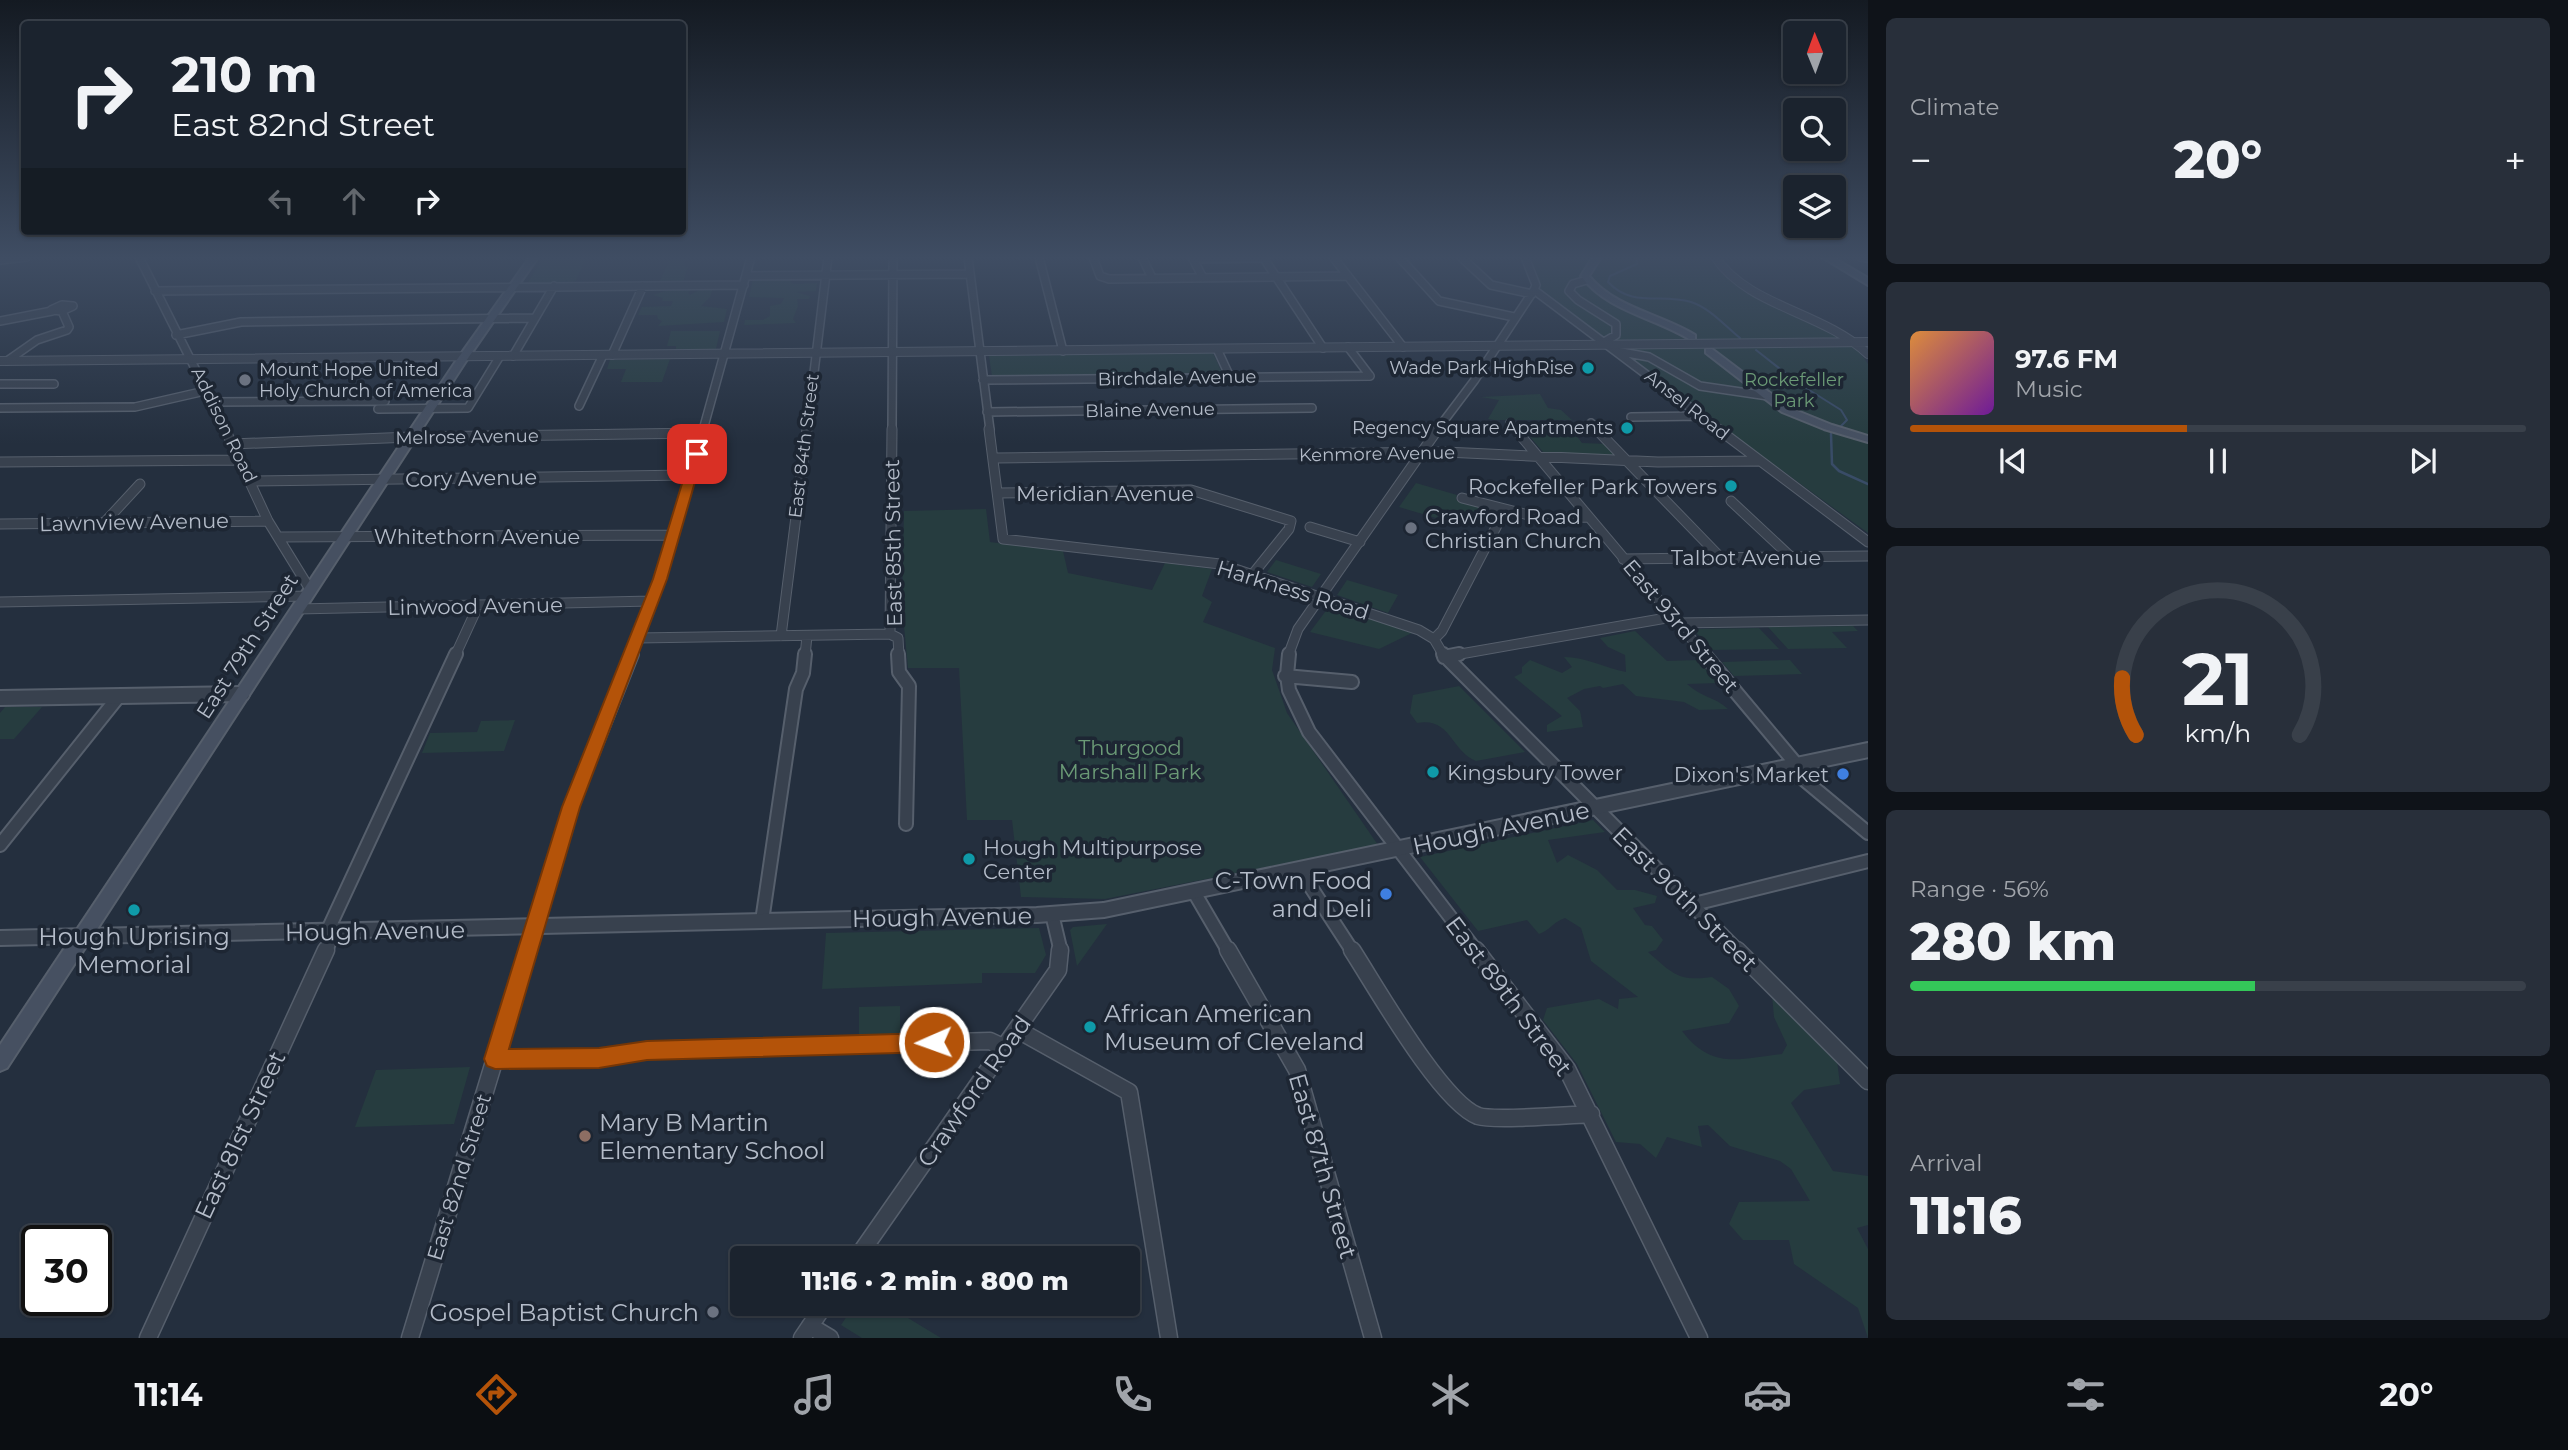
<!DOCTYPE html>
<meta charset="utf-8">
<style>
body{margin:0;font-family:Montserrat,sans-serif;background:#282f3a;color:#f1f3f6;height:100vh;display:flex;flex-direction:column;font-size:26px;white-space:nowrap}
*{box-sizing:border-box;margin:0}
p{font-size:23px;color:#a0a4aa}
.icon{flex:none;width:38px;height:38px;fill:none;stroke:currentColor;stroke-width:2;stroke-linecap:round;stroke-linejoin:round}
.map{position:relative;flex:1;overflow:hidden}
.sheet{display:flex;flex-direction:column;gap:18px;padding:18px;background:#0f1319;width:700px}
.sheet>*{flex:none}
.hud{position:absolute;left:21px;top:21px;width:665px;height:214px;border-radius:7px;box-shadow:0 2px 5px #0004,0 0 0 2px #39404a;background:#1b232e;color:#f1f3f6;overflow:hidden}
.needle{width:46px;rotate:359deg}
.controls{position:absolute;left:1783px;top:21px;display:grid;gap:14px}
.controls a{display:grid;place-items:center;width:63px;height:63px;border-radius:7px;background:#1b232e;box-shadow:0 2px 5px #0004,0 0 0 2px #39404a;font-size:35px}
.speed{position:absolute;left:21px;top:1225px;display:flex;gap:14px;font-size:35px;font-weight:700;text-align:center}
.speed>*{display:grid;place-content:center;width:91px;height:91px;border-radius:50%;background:#1b232e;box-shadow:0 2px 5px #0004,0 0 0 2px #39404a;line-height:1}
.speed .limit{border:4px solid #111;border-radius:10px;background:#fff;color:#111}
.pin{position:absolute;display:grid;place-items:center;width:60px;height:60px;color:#fff;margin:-30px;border-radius:14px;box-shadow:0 4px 10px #0006}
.me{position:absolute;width:77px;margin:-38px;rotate:268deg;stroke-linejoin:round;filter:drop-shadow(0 0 5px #0008)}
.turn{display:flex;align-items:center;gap:24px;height:147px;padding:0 35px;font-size:32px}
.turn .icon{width:91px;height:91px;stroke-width:2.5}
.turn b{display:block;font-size:49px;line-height:60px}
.lanes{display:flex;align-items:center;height:66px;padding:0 35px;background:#0003;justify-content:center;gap:35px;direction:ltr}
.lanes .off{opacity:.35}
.big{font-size:52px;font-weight:800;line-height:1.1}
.sheet .widget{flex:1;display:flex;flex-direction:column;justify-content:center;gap:10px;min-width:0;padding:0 24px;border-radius:10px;background:#282f3a}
.sheet .dial{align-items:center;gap:0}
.dial svg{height:182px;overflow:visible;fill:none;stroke:#39404a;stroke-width:7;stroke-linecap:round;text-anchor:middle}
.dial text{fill:#f1f3f6;stroke:none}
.song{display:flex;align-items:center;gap:21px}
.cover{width:84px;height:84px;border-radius:10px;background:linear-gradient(135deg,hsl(30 70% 55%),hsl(280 70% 35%))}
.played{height:7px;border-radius:4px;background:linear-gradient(90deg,#b45309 45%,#39404a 45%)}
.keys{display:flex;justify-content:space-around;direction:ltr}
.heat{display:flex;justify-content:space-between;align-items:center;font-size:38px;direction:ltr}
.charge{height:10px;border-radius:5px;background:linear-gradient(90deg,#34c759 56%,#39404a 0)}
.trip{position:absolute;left:730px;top:1246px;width:410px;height:70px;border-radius:7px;background:#1b232e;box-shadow:0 2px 5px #0004,0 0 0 2px #39404a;font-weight:800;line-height:70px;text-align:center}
.tab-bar{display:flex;height:112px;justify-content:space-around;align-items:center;background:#0b0e12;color:#a0a4aa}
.tab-bar .icon{width:49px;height:49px}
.tab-bar .selected{color:#b45309}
.tab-bar b{font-size:32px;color:#f1f3f6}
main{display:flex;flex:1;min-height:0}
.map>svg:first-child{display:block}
.green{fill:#263c3f}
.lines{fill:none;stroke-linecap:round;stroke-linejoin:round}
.stream-far1{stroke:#394c67;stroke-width:2}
.stream{stroke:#394c67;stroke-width:2.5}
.minor-far3-casing{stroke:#565f6c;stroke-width:10}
.minor-far2-casing{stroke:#565f6c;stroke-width:11}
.minor-far1-casing{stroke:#565f6c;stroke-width:16}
.minor-casing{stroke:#565f6c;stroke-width:19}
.tertiary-far1-casing{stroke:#565f6c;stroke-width:10}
.tertiary-casing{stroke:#565f6c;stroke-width:18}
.secondary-casing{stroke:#565f6c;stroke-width:4}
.minor-far3{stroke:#38414e;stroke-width:7}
.minor-far2{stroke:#38414e;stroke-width:9}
.minor-far1{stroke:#38414e;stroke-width:12}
.minor{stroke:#38414e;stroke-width:16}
.tertiary-far1{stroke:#38414e;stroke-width:8}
.tertiary{stroke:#38414e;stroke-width:14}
.secondary{fill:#465061;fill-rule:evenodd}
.route{fill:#b45309;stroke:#753606;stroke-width:2}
.culture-dot{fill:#0f9aa8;stroke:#1d2633;stroke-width:2.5}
.worship-dot{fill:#6b7280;stroke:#1d2633;stroke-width:2.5}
.shop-dot{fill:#3f7fe0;stroke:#1d2633;stroke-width:2.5}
.education-dot{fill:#8d6e63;stroke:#1d2633;stroke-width:2.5}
.labels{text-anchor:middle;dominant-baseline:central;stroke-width:7;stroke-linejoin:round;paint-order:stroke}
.far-poi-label{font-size:18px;fill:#b4bcc9;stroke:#1d2633;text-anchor:end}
.far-street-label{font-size:18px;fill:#b4bcc9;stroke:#1d2633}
.far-park-label{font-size:18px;fill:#6b9a76;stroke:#1d2633}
.street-label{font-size:21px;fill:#b4bcc9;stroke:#1d2633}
.poi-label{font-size:21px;fill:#b4bcc9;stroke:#1d2633;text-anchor:start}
.park-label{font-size:21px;fill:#6b9a76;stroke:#1d2633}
.near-street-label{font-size:24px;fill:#b4bcc9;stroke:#1d2633}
.near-poi-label{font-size:24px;fill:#b4bcc9;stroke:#1d2633;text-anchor:end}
</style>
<main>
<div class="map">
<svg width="1868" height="1338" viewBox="0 0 1868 1338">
<rect width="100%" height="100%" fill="#242f3e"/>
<path class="green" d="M544,257H587L574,284H527Z
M687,257L683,266L688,267L683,282L654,283L660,281L670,259Z
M1525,257H1710C1732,305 1834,309 1868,364V533L1534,290Z
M753,279H792L790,282L794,284L817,283L816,291L796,292L810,296L809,299H797L798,306L793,319L796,323L744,325L745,320H763L770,316V306L781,304L784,298L749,297Z
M674,288H692L688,293L690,295L702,288H713L710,297L701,306L727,309L724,322L658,326L662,321L658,319L657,315H638L642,307L671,306L673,301H662L663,298L653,295Z
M671,331H720L716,349H676V346H667Z
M1213,353L1223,375L992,376L989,356Z
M670,359L662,382H621L626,369H607L610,360Z
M1540,394L1548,408L1561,410L1572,420H1494L1488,419L1499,400L1481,397Z
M1520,425H1568L1582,443L1608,444L1617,455L1543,452Z
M1416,483L1457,495L1456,500L1496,511L1488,523L1444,510L1436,518L1399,507Z
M986,509L990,542L1063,551L1068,573L1152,590L1165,563L1212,569L1202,596L1212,602L1203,622L1275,648L1272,670L1287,713L1378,845L1105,899L1021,897L1012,820H967L959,668H908L902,605L904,511Z
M1276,560L1321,574L1312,587L1267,572Z
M1347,580L1398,595L1388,613L1337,595Z
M1331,604L1414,632L1379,649L1310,632Z
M1853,626L1858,631L1832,632L1847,648L1788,649L1768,627Z
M1759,628L1779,649L1711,650L1693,629Z
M1635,631L1667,661L1698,660L1717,683L1687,684C1701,697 1715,697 1728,709L1699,710L1684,702L1636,696L1623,684L1603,688L1600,686L1584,689L1567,698L1580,711L1583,727L1547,732V725L1562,716L1514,677L1522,673V667L1530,660L1562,673L1572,667L1564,657C1586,657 1605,668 1626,672L1625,655L1608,647L1600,638Z
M1790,660L1802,674L1734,676L1722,662Z
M1459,686L1525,752L1476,761C1451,751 1451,717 1417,723L1410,713L1413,695Z
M5,707H42L14,739H0V713Z
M515,720L504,751L422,753L430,733L477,732L481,721Z
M1593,820L1605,832L1548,840L1557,863L1568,855L1597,870L1617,890H1635L1657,896L1655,903L1633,908L1645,925L1652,926L1663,940L1656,950L1648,952C1672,973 1678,982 1712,977L1729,989L1739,1006L1729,1023L1682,1031C1712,1070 1738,1059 1782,1054L1787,1045L1774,1017L1772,995L1837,1061L1840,1084L1804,1090L1791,1103L1833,1171L1868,1176V1225L1857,1228L1868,1249V1338L1858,1308L1794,1264L1789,1240H1743L1729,1224L1739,1202L1810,1201L1791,1169L1780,1161L1730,1146L1708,1125L1698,1126L1702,1147L1667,1137L1656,1158L1640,1144L1616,1142L1577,1064L1543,1020L1547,1008L1599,999L1618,1009L1619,999L1638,997L1591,961L1581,928L1565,918C1553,922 1549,931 1539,934L1527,920L1478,931L1420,857Z
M1107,924L1077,966L1070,930L1073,927Z
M1039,928L1046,955L1035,973H982V983L822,989L826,933Z
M900,1006V1035H859V1007Z
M470,1067L454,1124L355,1127L376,1070Z
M855,1304H885L941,1338H862L841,1325Z"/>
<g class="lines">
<path class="stream-far1" d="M1636,257L1637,264L1610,276L1608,282C1632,308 1661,293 1691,302C1710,308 1725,326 1740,338
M1756,350L1798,383L1841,410L1847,420L1840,427"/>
<path class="stream" d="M1831,434L1832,464L1839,471L1868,484"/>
<g class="minor-far3-casing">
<path id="minor-far3" d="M139,257L226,430
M968,257L990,430
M1039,257L1063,351
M1093,257L1100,276L1109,279L1348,276
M1142,257L1152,278
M1263,257L1323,348
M1333,257L1403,347
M1399,257L1439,301L1514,317
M1461,257L1491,285L1532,294
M1525,257L1536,285L1534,290L1720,430
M0,260L27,257
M746,276L970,274
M1203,278L1193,259L1264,258
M1587,280L1573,284L1569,291L1578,300L1616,324V335L1604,342
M155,291L744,285
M62,305L73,306L62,311L51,310Z
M0,321L52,311
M176,335L241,322L535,318
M1348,347L1370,376
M1217,349L1230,377
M1616,351L1649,357L1700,386L1768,396
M612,355L643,286
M513,356L554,286
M7,361L37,340L67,330L69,327L62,311
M983,380L1370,376
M0,384H54
M211,402L385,401
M579,406L603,355
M0,408L135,407L205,391
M378,409L468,408L500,356
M987,412L1312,408
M1631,417L1701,416
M1510,423L1516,430
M1591,423L1598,430
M703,430L751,257
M807,430L828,257
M892,430L893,257
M1437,430L1474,381L1534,290"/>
</g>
<g class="minor-far2-casing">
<path id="minor-far2" d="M225,429L268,521L311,591
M989,429L1003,539L1220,564L1419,630L1434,639L1444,656
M1515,429L1706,656
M1596,429L1720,557
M1718,429L1868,542
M232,444L411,437L703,433
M995,458L1445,452L1658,462L1759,461
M0,462L239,460
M251,481L691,475
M999,493L1191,490L1291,521L1289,529L1252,575
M1462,498L1540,518L1589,517
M1731,501L1791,557
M104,523L140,484
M0,524L268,521
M1310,527L1360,542
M279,537L674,535
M1623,559L1868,556
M0,602L307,596
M298,609L651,601
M1677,623L1868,620
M890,634L892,429
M890,634L898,638L899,656
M781,636L807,429
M638,638L890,634
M1434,639L1442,631L1505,510
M455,656L478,606
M631,656L674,535L703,429
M805,656L807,636
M1288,656L1298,629L1438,429
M1449,656L1672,617"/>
</g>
<g class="minor-far1-casing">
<path id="minor-far1" d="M898,654L899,672L909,686L906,824
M1289,654L1287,675L1289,690L1309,732L1477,952
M1443,654L1739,952
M1704,654L1797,765
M1444,657L1459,654
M1285,676L1352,682
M1789,767L1868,833
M0,845L119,696
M1299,869L1353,952
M1194,892L1229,952
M1690,905L1868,861
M1052,914L1061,952
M762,921L796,689L803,673L805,654
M327,932L456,654
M325,952L334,932
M527,952L571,807L632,654"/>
</g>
<g class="minor-casing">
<path id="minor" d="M1228,950L1297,1070L1373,1338
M1352,950C1376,987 1441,1102 1478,1116C1494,1121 1569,1115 1591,1114
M1476,950L1567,1069L1699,1338
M1737,950L1868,1081
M1018,1030L1129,1092L1169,1338
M495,1059L599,1058L647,1050L990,1041L1005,1048
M857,1258L1058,970L1060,950
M810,1326L830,1338
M148,1338L326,950
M410,1338L528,950
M802,1338L825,1304"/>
</g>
<g class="tertiary-far1-casing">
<path id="tertiary-far1" d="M1715,257C1749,307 1821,311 1868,354
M1860,257L1868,258
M0,361L1868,342"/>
</g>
<g class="tertiary-casing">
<path id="tertiary" d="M0,698L242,694
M0,938L1037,915L1104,910L1868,750"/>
</g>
<g class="secondary-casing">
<path id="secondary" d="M530,257H538L466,361L7,1068L0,1071V1045L456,361Z
M1593,257H1601L1589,276C1615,308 1661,314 1695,335V339H1689C1653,317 1607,311 1581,276Z
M1822,257H1832L1868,278V285Z
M1706,349H1712L1790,408L1832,425L1868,436V442L1824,429L1782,412L1706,353Z"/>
</g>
<use href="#minor-far3" class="minor-far3"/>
<use href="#minor-far2" class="minor-far2"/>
<use href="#minor-far1" class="minor-far1"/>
<use href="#minor" class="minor"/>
<use href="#tertiary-far1" class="tertiary-far1"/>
<use href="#tertiary" class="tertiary"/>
<use href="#secondary" class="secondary"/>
</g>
<linearGradient id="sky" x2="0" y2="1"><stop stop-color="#141a22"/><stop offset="0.58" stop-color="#3f4d63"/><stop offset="1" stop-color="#3f4d63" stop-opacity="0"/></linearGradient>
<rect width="1868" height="444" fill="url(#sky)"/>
<path class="route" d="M697,450L703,454L667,579L580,807L509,1049L599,1048L647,1041L934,1033L942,1036L945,1042L942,1049L934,1052L647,1060L599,1068L495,1069L487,1066L484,1059L562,807L653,579L691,454Z"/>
<g class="culture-dot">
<circle cx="1588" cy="368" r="7"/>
<circle cx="1627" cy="428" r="7"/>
<circle cx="1731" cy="486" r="7"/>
<circle cx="1433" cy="772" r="7"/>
<circle cx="969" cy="859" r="7"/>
<circle cx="134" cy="910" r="7"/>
<circle cx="1090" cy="1027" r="7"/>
</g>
<g class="worship-dot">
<circle cx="245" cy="380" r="7"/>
<circle cx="1411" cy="528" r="7"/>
<circle cx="713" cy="1312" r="7"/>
</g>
<g class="shop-dot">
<circle cx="1843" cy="774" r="7"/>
<circle cx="1386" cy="894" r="7"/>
</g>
<circle class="education-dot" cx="585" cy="1136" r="7"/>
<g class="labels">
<g class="far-poi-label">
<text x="1574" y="368">Wade Park HighRise</text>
<text x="259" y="370" text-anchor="start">Mount Hope United<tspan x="259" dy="21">Holy Church of America</tspan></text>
<text x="1613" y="428">Regency Square Apartments</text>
</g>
<g class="far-street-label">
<text transform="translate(1177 378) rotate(-1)">Birchdale Avenue</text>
<text transform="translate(1687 405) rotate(38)">Ansel Road</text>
<text transform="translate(1150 410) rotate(-1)">Blaine Avenue</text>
<text transform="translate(224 425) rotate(64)">Addison Road</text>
<text transform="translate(467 437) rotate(-1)">Melrose Avenue</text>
<text transform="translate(804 446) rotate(-83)">East 84th Street</text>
<text transform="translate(1377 454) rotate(-1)">Kenmore Avenue</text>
</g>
<g class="far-park-label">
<text x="1794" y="380">Rockefeller<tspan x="1794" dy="21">Park</tspan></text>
</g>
<g class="street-label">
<text transform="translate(471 478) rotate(-1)">Cory Avenue</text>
<text x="1105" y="493">Meridian Avenue</text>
<text transform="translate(134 522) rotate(-1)">Lawnview Avenue</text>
<text x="477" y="536">Whitethorn Avenue</text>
<text transform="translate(893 543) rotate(-91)">East 85th Street</text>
<text x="1746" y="557">Talbot Avenue</text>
<text transform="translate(1293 590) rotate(17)">Harkness Road</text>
<text transform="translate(475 606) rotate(-1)">Linwood Avenue</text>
<text transform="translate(1681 626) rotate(50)">East 93rd Street</text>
<text transform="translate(247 646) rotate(-57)">East 79th Street</text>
<text transform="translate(459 1177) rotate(-73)">East 82nd Street</text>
</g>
<g class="poi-label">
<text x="1717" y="486" text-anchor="end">Rockefeller Park Towers</text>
<text x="1425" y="516">Crawford Road<tspan x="1425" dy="24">Christian Church</tspan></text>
<text x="1447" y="772">Kingsbury Tower</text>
<text x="1829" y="774" text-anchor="end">Dixon's Market</text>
<text x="983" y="847">Hough Multipurpose<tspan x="983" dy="24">Center</tspan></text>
</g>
<g class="park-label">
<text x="1130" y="747">Thurgood<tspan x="1130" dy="24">Marshall Park</tspan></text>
</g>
<g class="near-street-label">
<text transform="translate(1501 828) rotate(-12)">Hough Avenue</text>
<text transform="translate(1685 899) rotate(45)">East 90th Street</text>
<text transform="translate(942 917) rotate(-1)">Hough Avenue</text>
<text transform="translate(375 931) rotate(-1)">Hough Avenue</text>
<text transform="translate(1509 996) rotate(53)">East 89th Street</text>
<text transform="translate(974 1091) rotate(-55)">Crawford Road</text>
<text transform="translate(240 1135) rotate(-65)">East 81st Street</text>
<text transform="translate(1323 1166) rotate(74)">East 87th Street</text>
</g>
<g class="near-poi-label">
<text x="1372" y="880">C-Town Food<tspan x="1372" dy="28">and Deli</tspan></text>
<text x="134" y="936" text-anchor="middle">Hough Uprising<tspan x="134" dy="28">Memorial</tspan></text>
<text x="1104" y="1013" text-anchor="start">African American<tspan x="1104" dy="28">Museum of Cleveland</tspan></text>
<text x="599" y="1122" text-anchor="start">Mary B Martin<tspan x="599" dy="28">Elementary School</tspan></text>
<text x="699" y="1312">Gospel Baptist Church</text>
</g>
</g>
</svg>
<div class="controls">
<a><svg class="needle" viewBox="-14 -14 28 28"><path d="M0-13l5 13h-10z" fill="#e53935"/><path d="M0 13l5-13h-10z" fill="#a0a4aa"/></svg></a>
<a><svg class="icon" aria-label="search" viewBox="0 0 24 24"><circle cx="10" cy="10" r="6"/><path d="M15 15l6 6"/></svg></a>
<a><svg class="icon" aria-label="layers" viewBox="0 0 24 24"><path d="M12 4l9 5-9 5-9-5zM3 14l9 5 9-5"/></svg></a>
</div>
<div class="speed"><div class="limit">30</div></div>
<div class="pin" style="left:697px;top:454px;background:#d93025"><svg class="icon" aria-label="arrive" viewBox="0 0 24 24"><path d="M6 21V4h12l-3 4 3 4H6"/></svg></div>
<svg class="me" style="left:934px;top:1042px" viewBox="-20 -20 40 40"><circle r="17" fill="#b45309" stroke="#fff" stroke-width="3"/><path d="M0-11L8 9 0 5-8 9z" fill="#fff"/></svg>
<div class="trip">11:16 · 2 min · 800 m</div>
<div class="hud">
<div class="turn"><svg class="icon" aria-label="right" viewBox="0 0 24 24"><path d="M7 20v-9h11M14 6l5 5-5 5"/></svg><div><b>210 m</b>East 82nd Street</div></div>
<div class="lanes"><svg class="icon off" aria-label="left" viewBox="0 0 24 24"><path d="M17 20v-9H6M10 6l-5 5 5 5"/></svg><svg class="icon off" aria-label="ahead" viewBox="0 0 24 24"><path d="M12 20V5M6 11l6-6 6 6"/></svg><svg class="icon" aria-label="right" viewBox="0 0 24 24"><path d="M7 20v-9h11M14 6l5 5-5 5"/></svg></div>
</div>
</div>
<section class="sheet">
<div class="widget"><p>Climate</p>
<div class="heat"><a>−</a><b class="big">20°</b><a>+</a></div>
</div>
<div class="widget">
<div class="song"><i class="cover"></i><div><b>97.6 FM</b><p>Music</p></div></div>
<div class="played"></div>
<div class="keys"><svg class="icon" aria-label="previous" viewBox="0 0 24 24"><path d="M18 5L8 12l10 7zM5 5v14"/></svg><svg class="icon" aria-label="pause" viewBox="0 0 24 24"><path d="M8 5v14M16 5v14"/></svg><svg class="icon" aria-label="next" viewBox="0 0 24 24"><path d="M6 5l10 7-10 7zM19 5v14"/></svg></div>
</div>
<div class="widget dial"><svg viewBox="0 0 100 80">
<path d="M14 69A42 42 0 1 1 86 69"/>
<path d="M14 69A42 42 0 0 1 8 44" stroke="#b45309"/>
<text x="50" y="56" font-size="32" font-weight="700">21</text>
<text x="50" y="72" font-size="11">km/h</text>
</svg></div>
<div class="widget"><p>Range · 56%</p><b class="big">280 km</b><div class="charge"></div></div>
<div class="widget"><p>Arrival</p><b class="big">11:16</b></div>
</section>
</main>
<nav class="tab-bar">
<b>11:14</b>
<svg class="icon selected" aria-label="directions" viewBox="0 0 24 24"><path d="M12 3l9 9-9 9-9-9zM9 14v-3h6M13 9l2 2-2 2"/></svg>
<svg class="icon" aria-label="music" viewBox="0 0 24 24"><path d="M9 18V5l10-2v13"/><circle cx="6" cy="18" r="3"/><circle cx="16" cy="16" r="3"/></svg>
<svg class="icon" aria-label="phone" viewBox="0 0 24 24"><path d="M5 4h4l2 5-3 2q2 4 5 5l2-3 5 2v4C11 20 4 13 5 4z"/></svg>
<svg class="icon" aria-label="climate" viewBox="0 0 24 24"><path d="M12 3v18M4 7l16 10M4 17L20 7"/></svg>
<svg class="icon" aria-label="car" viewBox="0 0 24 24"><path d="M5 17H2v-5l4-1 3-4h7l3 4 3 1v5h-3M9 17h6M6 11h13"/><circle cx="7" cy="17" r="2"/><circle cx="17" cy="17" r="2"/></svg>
<svg class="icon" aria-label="filters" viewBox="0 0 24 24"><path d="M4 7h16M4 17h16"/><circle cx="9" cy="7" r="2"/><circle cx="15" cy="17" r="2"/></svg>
<b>20°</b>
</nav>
